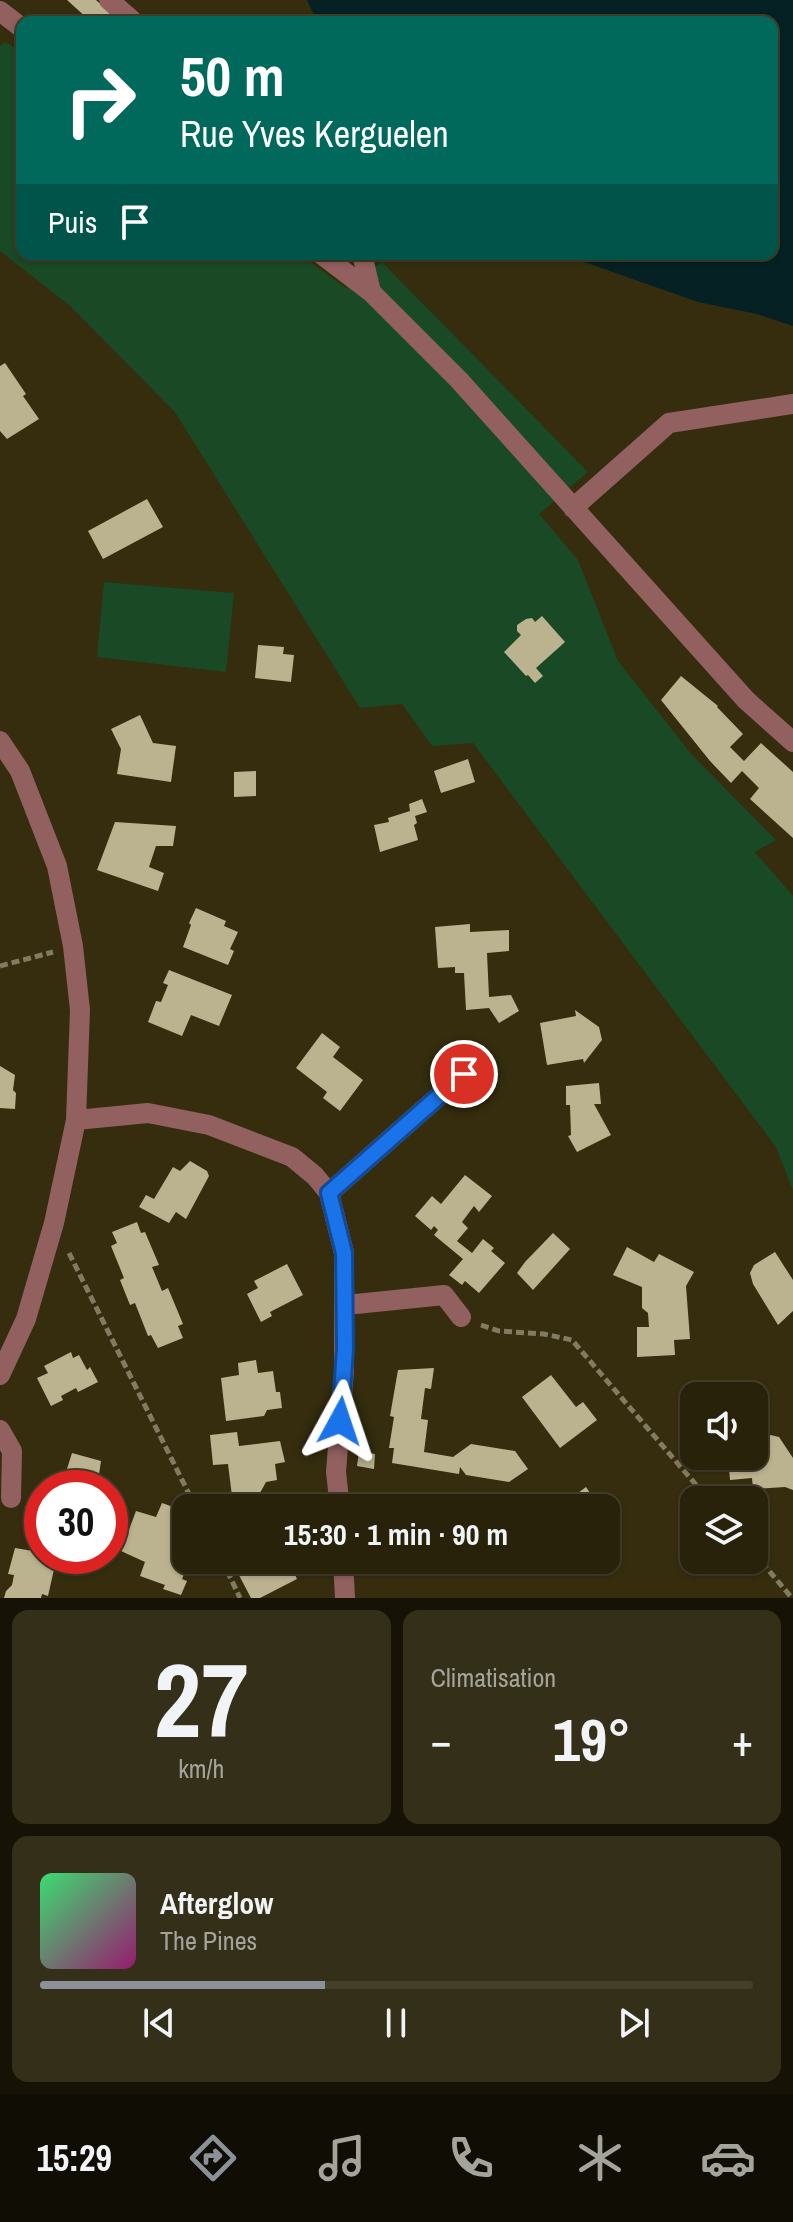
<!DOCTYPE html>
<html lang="fr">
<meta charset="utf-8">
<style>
body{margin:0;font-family:"Archivo Narrow",sans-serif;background:#342f18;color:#f1f3f6;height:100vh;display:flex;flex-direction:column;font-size:30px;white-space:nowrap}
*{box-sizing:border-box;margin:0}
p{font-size:26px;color:#a5a49c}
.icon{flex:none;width:44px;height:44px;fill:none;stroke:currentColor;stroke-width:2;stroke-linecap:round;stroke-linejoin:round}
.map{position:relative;height:1598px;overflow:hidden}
.side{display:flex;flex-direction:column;gap:12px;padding:12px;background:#161306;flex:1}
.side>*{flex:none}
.banner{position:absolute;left:16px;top:16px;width:762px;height:244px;border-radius:16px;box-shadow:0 2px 6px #0004,0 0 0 2px #443f2b;background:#00695c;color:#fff;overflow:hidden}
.buttons{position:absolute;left:680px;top:1382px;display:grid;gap:16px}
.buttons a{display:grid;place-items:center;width:88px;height:88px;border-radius:16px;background:#28220a;box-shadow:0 2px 6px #0004,0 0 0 2px #443f2b;font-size:40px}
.speed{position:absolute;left:24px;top:1470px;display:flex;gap:16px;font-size:40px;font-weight:700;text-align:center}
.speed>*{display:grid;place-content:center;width:104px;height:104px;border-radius:50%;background:#28220a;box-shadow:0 2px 6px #0004,0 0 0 2px #443f2b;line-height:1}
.speed .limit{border:12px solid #d22;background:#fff;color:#111}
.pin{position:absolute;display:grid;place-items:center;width:68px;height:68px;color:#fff;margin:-34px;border:4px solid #fff;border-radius:50%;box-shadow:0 2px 8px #0007}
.me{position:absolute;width:88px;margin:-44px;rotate:5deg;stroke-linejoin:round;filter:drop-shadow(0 0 6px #0008)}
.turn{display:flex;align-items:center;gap:28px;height:168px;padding:0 32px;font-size:36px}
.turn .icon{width:104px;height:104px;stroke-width:2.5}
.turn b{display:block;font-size:56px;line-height:68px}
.then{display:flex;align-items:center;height:76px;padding:0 32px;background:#0003;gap:16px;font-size:30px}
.big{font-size:60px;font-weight:800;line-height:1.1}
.side .card{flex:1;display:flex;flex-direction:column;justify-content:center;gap:12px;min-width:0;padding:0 28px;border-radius:16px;background:#342f18}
.side .dial{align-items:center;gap:0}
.dial b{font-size:104px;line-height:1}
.song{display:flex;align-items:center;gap:24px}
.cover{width:96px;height:96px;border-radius:12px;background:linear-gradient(135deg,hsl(140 70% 55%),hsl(320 70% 35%))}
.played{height:8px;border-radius:4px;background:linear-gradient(90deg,#8c9099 40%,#443f2b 40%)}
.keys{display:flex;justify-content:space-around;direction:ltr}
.heat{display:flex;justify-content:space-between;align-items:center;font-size:44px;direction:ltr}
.side .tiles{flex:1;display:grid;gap:12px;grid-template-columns:1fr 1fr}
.card:last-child{grid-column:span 2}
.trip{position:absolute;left:172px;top:1494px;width:448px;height:80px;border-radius:16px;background:#28220a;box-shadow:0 2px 6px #0004,0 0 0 2px #443f2b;font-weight:800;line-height:80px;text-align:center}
.tabs{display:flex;height:128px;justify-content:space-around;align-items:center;background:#100e04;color:#a5a49c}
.tabs .icon{width:56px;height:56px}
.tabs .on{color:#8c9099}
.tabs b{font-size:36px;color:#f1f3f6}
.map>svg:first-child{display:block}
.green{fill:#194925}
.water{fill:#052124}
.building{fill:#bbb290}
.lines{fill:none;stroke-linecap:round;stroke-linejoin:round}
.path{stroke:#817b62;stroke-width:5;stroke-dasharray:8 4;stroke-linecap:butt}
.minor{stroke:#91605f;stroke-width:20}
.route-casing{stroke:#114b97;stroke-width:20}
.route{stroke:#1a73e8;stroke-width:14}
</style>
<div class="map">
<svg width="793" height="1598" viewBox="0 0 793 1598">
<rect width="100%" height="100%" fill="#352d0e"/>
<path class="green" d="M6,42L22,53V254H299L346,288L382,262L588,472L539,514L578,560L618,661L692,755L776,840L755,852L793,896V1190L776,1147L473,743L432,746L402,704L360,708L175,412L69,305L0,251V46Z
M104,582L234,593L226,672L97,657Z"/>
<path class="water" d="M307,0H793V326L757,314L698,302L573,258L568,254H772V22H317Z"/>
<path class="building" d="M67,0H96L117,19L115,22H99L92,16L88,19Z
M5,363L26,394L23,396L39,419L7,439L0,431V366Z
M147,499L163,527L103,559L88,531Z
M542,616L565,642L536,668L543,676L535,683L528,675L526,676L504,652L521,635L517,631V625L526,619L532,618L535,622Z
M258,645L284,647L283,654L294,655L291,682L255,678Z
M681,676L718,706L717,707L743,734L730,747L744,761L761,743L793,772V838L750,799L759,788L742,771L731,783L710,761L661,700Z
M140,715L153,743L176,746L171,782L117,774L121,749L111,729Z
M468,759L475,782L441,793L434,771Z
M256,771V796L234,797V772Z
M422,799L427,812L415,816L417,823L414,825L418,840L380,852L374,825L389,822L388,818L410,811L409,804Z
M115,822L176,826L173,846H156L149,867L164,873L158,891L97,870Z
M196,908L226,921L224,926L238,932L230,949L234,951L228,965L183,947L191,925L189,923Z
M470,924V932L509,930V951L487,953L489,997L511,995L519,1011L499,1023L489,1008L466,1010L464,973H455V967L438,968L435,927Z
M169,970L232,995L219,1026L191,1015L182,1036L148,1022L156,1001L161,1002L168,985L163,983Z
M575,1010L599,1027L602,1040L584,1063L583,1059L547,1065L540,1023L576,1016Z
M322,1033L340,1047L333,1057L363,1080L340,1111L323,1098L327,1092L296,1068Z
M0,1066L15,1075L13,1090L16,1093L15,1109L0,1108Z
M599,1083L601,1104H594L611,1135L577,1152L568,1136L571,1135L570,1105H566V1086Z
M190,1161L207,1171L209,1176L186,1219L176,1212L169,1223L139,1207L146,1195L154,1199L173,1167L180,1171Z
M465,1175L492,1196L479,1212L474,1206L462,1222L468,1228L457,1241L472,1253L483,1239L494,1248L491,1251L505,1263L479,1293L465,1281L462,1285L449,1275L463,1259L434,1235L438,1230L434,1226L431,1230L415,1216L432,1196L441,1204Z
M137,1222L141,1233L145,1232L159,1265L152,1267L162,1291L168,1288L183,1324L178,1326L183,1338L158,1348L151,1335L148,1336L135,1303L130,1305L120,1280L124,1278L111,1246L117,1243L112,1232Z
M553,1233L570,1249L533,1290L517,1273L525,1262Z
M627,1247L654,1262L659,1254L694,1272L686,1286L690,1339L674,1340L675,1355L637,1357V1327H649L648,1313L642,1308V1287L613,1275Z
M775,1252L793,1280V1311L778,1325L753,1284L750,1273L754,1265Z
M287,1264L303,1295L270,1312L272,1316L261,1322L247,1294L258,1288L254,1281Z
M71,1352L73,1358L79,1355L87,1370L90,1367L98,1382L78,1392L76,1388L61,1396L63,1400L51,1406L37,1378L48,1373L44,1366Z
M256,1360L258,1373L273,1371L276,1392H280L282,1408L267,1410L264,1416L226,1421L221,1378L239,1375L238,1363Z
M434,1368L431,1389L425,1388L421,1419L428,1420L424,1452L453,1457L471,1444L515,1451L528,1469L509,1482L466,1475L460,1467L459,1474L392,1463L394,1448H389L394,1417L390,1416L398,1370Z
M551,1375L576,1407L583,1402L597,1420L560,1448L522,1397Z
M754,1431L779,1437L793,1458V1490L785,1487L753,1489L752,1478L730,1480L728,1456H754Z
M237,1432L239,1446L280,1441L285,1462L275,1464L277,1480L266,1482L260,1493L232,1496L228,1464L213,1465L210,1435Z
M359,1451L375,1454L374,1469L357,1466Z
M72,1453L101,1461L97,1488H61Z
M586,1487L598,1505L595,1508H576L570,1499Z
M162,1503L182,1510L176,1524L185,1527L177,1548L186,1551V1560H193L190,1568L187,1567L182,1579L187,1581L181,1595L163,1589L165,1585L140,1576L145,1562L121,1551L136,1511L156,1517Z
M41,1544L42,1556H57L48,1596L42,1594L41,1598H4L6,1591L12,1585L14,1575L8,1574L15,1548L39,1552Z
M231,1560H288L297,1579L260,1598H251Z
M389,1560H451L452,1562L439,1564L441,1572L423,1576L421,1568L392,1573Z"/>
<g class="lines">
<path class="path" d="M0,966L53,952
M69,1253L196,1508
M481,1325L499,1331L544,1334L572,1340L709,1500
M754,1553L792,1598
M222,1560L240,1598"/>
<path class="minor" d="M109,0L134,22
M0,11L22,28
M321,254L371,292L459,380L746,700L793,742
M362,254L371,292
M573,508L669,423L793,404
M0,741L20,771L57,866L73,946L80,1010L76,1120L54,1223L26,1319L0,1375
M76,1120L148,1113L209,1125L292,1157L315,1176L329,1193L344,1253V1371L336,1472L340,1508
M329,1193L464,1074
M346,1305L444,1295L461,1317
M0,1430L12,1451L11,1498
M343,1560L345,1598"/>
</g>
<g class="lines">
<g class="route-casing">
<path id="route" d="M340,1421L345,1349L344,1253L329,1193L464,1074"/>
</g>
<use href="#route" class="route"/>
</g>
</svg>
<div class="buttons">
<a><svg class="icon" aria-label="sound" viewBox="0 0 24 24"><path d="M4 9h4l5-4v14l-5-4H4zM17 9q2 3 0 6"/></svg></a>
<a><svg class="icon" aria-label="layers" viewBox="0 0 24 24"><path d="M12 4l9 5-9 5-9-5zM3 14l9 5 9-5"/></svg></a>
</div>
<div class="speed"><div class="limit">30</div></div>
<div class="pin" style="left:464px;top:1074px;background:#d93025"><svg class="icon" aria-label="arrive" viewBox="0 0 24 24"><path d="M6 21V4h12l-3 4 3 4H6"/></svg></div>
<svg class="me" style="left:340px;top:1421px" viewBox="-20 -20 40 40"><path d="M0-17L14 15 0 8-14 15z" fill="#1a73e8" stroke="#fff" stroke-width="4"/></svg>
<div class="trip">15:30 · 1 min · 90 m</div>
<div class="banner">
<div class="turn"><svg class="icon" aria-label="right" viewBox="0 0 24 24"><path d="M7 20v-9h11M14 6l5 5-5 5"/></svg><div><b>50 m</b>Rue Yves Kerguelen</div></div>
<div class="then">Puis<svg class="icon" aria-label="arrive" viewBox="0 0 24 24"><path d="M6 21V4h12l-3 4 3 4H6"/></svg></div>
</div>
</div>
<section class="side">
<div class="tiles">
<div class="card dial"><b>27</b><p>km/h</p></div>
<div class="card"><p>Climatisation</p>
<div class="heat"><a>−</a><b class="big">19°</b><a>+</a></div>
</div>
<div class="card">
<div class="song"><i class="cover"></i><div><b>Afterglow</b><p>The Pines</p></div></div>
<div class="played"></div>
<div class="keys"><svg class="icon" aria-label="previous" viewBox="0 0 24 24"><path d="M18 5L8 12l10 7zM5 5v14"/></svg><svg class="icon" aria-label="pause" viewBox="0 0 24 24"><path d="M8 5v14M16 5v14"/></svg><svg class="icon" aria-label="next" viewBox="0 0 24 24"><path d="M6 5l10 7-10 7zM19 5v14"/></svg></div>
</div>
</div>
</section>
<nav class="tabs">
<b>15:29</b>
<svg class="icon on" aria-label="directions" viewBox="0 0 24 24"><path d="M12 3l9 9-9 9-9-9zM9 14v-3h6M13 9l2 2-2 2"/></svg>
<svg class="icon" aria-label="music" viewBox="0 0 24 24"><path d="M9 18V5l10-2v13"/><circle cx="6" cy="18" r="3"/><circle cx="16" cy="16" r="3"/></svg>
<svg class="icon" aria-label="phone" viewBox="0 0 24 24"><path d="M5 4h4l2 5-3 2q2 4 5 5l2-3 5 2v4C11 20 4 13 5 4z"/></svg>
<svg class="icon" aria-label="climate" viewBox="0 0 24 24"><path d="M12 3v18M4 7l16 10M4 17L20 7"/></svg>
<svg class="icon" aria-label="car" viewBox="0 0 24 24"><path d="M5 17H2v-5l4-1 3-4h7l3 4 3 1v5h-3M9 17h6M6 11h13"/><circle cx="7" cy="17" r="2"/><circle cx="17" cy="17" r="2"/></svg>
</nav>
